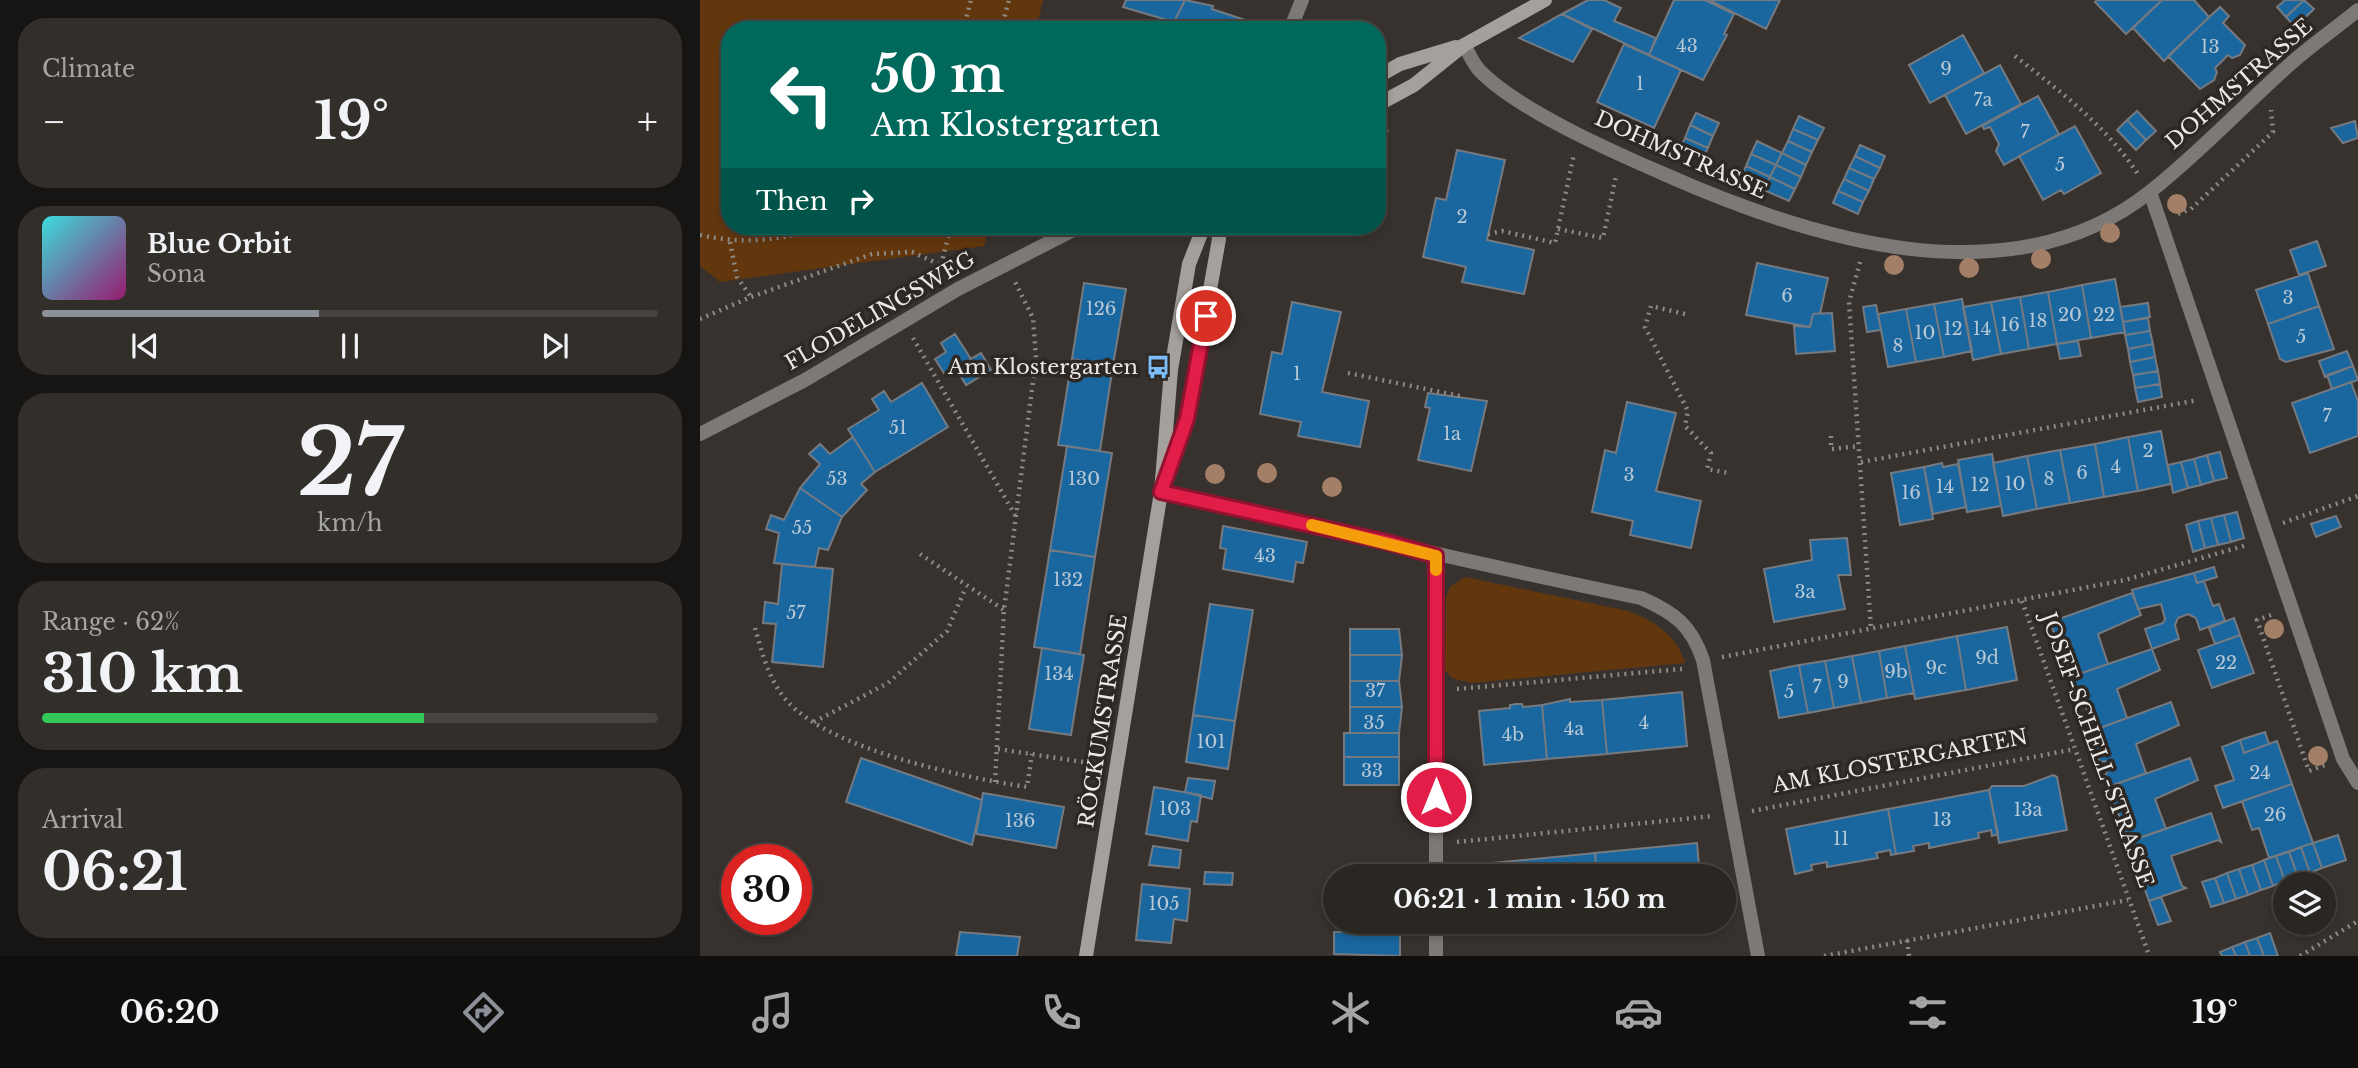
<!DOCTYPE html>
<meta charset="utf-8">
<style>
body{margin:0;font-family:"Libre Baskerville",serif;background:#322e2a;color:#f1f3f6;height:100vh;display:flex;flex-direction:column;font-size:26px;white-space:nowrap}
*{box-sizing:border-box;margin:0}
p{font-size:23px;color:#a5a5a5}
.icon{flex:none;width:38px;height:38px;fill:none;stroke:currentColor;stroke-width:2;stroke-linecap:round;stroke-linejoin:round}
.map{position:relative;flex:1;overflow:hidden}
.drawer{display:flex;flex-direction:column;gap:18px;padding:18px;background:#171513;width:700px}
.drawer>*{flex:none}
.top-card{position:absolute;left:21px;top:21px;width:665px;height:214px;border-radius:28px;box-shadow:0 4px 10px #0003,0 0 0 2px #464340;background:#00695c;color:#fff;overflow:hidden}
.buttons{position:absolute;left:1573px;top:872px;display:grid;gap:14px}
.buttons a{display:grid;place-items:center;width:63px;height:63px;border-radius:50%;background:#2a2622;box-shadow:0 4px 10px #0003,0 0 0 2px #464340;font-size:35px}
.speed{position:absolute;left:21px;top:844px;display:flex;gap:14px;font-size:35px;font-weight:700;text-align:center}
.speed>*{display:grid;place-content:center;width:91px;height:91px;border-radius:50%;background:#2a2622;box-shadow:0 4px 10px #0003,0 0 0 2px #464340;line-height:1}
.speed .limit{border:10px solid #d22;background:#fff;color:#111}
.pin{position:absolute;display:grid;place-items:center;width:60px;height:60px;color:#fff;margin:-30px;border:4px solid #fff;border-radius:50%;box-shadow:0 2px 7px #0007}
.me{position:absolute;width:77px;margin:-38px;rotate:0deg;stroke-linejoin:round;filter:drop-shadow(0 0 5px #0008)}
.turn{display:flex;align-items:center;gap:24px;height:147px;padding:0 35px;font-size:32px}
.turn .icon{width:91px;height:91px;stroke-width:2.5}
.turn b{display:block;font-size:49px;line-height:60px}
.then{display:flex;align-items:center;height:66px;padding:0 35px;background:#0003;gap:14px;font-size:26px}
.big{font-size:52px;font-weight:800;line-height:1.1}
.drawer .widget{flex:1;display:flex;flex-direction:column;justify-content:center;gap:10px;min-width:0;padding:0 24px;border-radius:28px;background:#322e2a}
.drawer .dial{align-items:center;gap:0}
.dial b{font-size:91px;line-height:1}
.song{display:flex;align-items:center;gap:21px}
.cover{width:84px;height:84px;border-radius:10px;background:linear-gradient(135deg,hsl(180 70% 55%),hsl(320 70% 35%))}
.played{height:7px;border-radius:4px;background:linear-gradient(90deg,#8c9099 45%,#464340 45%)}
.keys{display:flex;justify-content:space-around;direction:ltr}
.heat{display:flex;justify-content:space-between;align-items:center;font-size:38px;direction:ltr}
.charge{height:10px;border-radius:5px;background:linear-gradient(90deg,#34c759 62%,#464340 0)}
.trip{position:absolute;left:623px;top:864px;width:413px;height:70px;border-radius:35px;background:#2a2622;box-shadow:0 4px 10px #0003,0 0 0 2px #464340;font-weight:800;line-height:70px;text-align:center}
.tabs{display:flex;height:112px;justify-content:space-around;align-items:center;background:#110f0e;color:#a5a5a5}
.tabs .icon{width:49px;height:49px}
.tabs .selected{color:#8c9099}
.tabs b{font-size:32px;color:#f1f3f6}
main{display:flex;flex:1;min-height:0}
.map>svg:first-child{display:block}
.green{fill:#63370e}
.building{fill:#1a67a0;stroke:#757a80;stroke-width:2}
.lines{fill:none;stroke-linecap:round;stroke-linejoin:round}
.path{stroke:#8d8985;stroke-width:4.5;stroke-dasharray:2 5;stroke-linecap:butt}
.street{stroke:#7c7977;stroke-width:14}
.secondary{stroke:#a4a09c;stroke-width:14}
.tree{fill:#a27f66}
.route-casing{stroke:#92132f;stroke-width:18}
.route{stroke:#e11d48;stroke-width:12}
.slow{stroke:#f59e0b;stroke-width:12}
.labels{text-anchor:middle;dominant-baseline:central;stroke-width:7;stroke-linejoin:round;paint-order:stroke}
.number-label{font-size:18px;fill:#b8c8d4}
.street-label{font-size:21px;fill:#ece9e6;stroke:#2d2824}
.poi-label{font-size:21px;fill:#ece9e6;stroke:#2d2824;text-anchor:end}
</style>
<main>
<section class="drawer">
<div class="widget"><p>Climate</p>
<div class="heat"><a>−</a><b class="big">19°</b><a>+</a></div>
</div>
<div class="widget">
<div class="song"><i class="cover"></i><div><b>Blue Orbit</b><p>Sona</p></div></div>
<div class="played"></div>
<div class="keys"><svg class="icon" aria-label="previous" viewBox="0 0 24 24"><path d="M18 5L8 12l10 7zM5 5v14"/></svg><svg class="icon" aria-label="pause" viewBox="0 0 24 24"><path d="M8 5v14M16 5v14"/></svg><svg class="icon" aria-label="next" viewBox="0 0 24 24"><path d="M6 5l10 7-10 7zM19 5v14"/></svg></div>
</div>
<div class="widget dial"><b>27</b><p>km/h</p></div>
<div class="widget"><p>Range · 62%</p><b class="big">310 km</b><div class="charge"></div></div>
<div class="widget"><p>Arrival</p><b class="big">06:21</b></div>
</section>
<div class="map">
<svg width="1658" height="956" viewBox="0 0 1658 956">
<rect width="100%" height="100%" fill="#38322e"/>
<path class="green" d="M0,0H343L336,30H30V226H289L284,246L20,282L0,266Z
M765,577L928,611C954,621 977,635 985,663L771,683L752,678L745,670L746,597L750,587Z"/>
<path class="building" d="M426,0H485L474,22L423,7Z
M485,0L513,6L512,9L557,24L555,30H501L474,22Z
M888,0H904L921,8L914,21L956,38L949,55L862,14Z
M974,0H1005L1034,14L1024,34L1027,35L1003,80L949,55Z
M1009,0H1080L1066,29Z
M1397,0H1462L1426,34L1395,2Z
M1462,0H1494L1509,17L1464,61L1433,28Z
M1585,0H1604L1586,17L1577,7Z
M1604,0L1614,9L1595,27L1586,17Z
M1520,7L1529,16L1523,23L1545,45L1540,55L1532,58L1528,55L1515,68L1517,72L1514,80L1500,89L1468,56Z
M862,14L892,29L873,62L819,38Z
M469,20L474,22L501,30H466Z
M1263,35L1284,73L1230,103L1209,65Z
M924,44L981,70L954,128L897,102Z
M1300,65L1321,104L1266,134L1245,95Z
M1338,96L1359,134L1304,165L1296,151L1299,144L1290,127L1284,129L1282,126Z
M1437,111L1456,131L1446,140L1427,120Z
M996,113L1019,123L1013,136L990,125Z
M1099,116L1124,128L1118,140L1093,129Z
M1427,120L1446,140L1436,150L1417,130Z
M1655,121L1658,138L1643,143L1631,128Z
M684,124L688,131L677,137V128Z
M990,125L1013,136L1008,148L985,138Z
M1375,126L1401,173L1364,194L1361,190L1343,200L1319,156Z
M1093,129L1118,140L1112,152L1088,141Z
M985,138L1008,148L1002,160L979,150Z
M1057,141L1082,153L1076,165L1051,154Z
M1088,141L1112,152L1106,165L1082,153Z
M1160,145L1185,156L1180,168L1155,156Z
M757,150L805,160L787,240L834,250L824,294L762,282L766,267L723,257L736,198L746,200Z
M1082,153L1106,165L1101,177L1076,165Z
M1051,154L1076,165L1070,177L1046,166Z
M1155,156L1180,168L1174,179L1149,168Z
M1076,165L1101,177L1095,189L1070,177Z
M1046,166L1070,177L1064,190L1040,178Z
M1149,168L1174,179L1169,191L1144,179Z
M1070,177L1095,189L1089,201L1064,190Z
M1144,179L1169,191L1163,202L1138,191Z
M1138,191L1163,202L1158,214L1133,203Z
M1617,241L1626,266L1599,275L1590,250Z
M1057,263L1128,278L1120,314H1113L1110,327L1046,315Z
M1608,273L1619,306L1568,324L1556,290Z
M1415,279L1425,332L1391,338L1382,285Z
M384,283L426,289L413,365L372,359Z
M1382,285L1391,338L1357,344L1348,292Z
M1348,292L1357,344L1329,349L1320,297Z
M1320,297L1329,349L1301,354L1291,302Z
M1262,299L1272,351L1244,357L1234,304Z
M592,302L641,312L622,392L669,401L660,447L598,436L601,422L560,414L572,352L582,354Z
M1291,302L1301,354L1273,360L1263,307Z
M1448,303L1450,317L1423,322L1420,307Z
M1234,304L1244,357L1216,362L1206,309Z
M1176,305L1181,330L1167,332L1163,307Z
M1619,306L1634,349L1586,362L1580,359L1568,324Z
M1206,309L1216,362L1188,367L1178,314Z
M1132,313L1135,351L1096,354L1094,326L1110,327L1113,314Z
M1448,318L1450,331L1425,335L1423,322Z
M1450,331L1453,344L1428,349L1425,335Z
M255,334L271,359L244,373L235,359L246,352L241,343Z
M1378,341L1381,356L1360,359L1357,344Z
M1453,344L1455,357L1430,362L1428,349Z
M1647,351L1653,366L1625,377L1619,361Z
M281,353L291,370L266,385L256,368Z
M1455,357L1458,371L1433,375L1430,362Z
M372,359L413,365L400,451L358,445Z
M1653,366L1658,380L1632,389L1627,375Z
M1458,371L1460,384L1435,388L1433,375Z
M1651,382L1658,401V436L1610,453L1592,403Z
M222,383L248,427L175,472L148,429L179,410L172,399L184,391L191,402Z
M1460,384L1462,397L1438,402L1435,388Z
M728,393L787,401L771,471L718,460L730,408L725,407Z
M927,402L976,413L956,491L1001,501L991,548L930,535L933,521L892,512L905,450L916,453Z
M1461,431L1471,484L1438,491L1428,437Z
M153,437L175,472L161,484L167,490L142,517L100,488L120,464L109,454L120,444L130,454Z
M1428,437L1438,491L1404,497L1395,444Z
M1395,444L1404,497L1370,503L1360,450Z
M367,446L412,453L395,557L350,550Z
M1360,450L1370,503L1337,509L1327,456Z
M1520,452L1527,478L1514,481L1507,455Z
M1292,454L1301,506L1267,512L1258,460Z
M1507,455L1514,481L1501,485L1494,459Z
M1327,456L1337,509L1303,516L1293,463Z
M1494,459L1501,485L1488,488L1481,462Z
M1481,462L1488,488L1473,493L1468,465Z
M1242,463L1243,467L1258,464L1266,507L1233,514L1224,467Z
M1224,467L1233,519L1200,525L1191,473Z
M100,488L142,517L128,550L119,548L115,567L74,563L79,533L66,529L71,515L84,520Z
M1537,512L1544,538L1531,542L1524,515Z
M1524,515L1531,542L1518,545L1511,518Z
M1636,516L1641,527L1616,537L1611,524Z
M1511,518L1518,545L1505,548L1498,521Z
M1498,521L1505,548L1493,552L1486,525Z
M523,526L607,542L603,563L596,562L593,582L523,569L526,549L520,548Z
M1147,538L1151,575H1138L1145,609L1074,622L1064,569L1112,560L1110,540Z
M350,550L395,557L380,654L334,647Z
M82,564L133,569L123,667L72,662L76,624L63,623L65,602L78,604Z
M1514,567L1517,577L1497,583L1494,573Z
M1494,573L1497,583L1504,581L1513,606L1519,604L1525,621L1500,630L1496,618L1488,614L1478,618L1475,625L1479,639L1452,649L1445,629L1463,623L1465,619L1461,604L1438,609L1432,590Z
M1432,593L1441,615L1398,634L1408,664L1370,677L1367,651L1361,652L1350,622Z
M510,604L553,610L535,721L493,715Z
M1534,618L1540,635L1515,644L1509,628Z
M1307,627L1317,680L1266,690L1257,636Z
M650,629H699L702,655H650Z
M1540,635L1554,673L1512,688L1498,650Z
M1257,636L1266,690L1215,699L1205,646Z
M1205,646L1214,693L1187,698L1179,651Z
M342,648L384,655L371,735L329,729Z
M1452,649L1460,670L1417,689L1427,718L1389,732L1386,721L1389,714L1385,705L1380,707L1370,677Z
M1179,651L1187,698L1161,703L1152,656Z
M650,655H702L699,681H650Z
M1152,656L1161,703L1134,708L1125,661Z
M1125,661L1134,708L1108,713L1099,665Z
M1099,665L1108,713L1079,718L1070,671Z
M650,681H699L702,707H650Z
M982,692L987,746L907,754L902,700Z
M870,699V702L902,700L907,754L847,759L842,705Z
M1471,702L1479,725L1436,744L1446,773L1408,787L1405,776L1408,770L1405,761L1400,762L1389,732Z
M816,704H822L823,707L842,705L847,759L784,765L779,711L810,708V705Z
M650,707H702L699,733H650Z
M493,715L535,721L528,769L486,762Z
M1565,732L1569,744L1544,753L1540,740Z
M644,733H699V757H644Z
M1540,740L1544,753L1577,741L1592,784L1523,808L1515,786L1534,780L1522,747Z
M644,757H699V785H644Z
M161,758L282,800L272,845L146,802Z
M1490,758L1498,780L1455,799L1466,829L1428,842L1425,832L1427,820L1425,816L1420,818L1408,787Z
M1353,775L1357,777L1367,830L1299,843L1289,790L1292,786H1324Z
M488,778L515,781L512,799L485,792Z
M1592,784L1613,843L1569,858L1559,828L1552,830L1542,801Z
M454,787L501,795L497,822L491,821L488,841L446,834Z
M1289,790L1298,834L1292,836L1291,830L1278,833L1279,838L1229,848V843L1213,846L1214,851L1196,854L1188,809Z
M283,793L364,807L356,848L276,834Z
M1188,809L1196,854L1191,855L1190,850L1176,853L1178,858L1127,867V862L1111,865L1112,870L1095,874L1086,829Z
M1511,813L1521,842L1518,840L1471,856L1482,886L1486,888L1449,901L1434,859L1437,853L1433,840Z
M1638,835L1646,860L1622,868L1613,843Z
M997,843L1000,877H897L895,853Z
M1613,843L1622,868L1610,873L1601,847Z
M453,846L481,850L479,868L449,865Z
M1601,847L1610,873L1598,877L1589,852Z
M1589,852L1598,877L1585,881L1576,856Z
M895,853L897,877H794L793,863Z
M1576,856L1585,881L1573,886L1564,860Z
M1564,860L1573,886L1561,890L1552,865Z
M1552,865L1561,890L1548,895L1539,869Z
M1539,869L1548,895L1536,899L1527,873Z
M505,872L533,873L532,885L504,884Z
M1527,873L1536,899L1524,903L1515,878Z
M1515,878L1524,903L1511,907L1502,882Z
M442,884L490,889L487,921L474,919L471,943L436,940Z
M1461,897L1471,921L1458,925L1449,901Z
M700,931V956L634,954V932Z
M260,932L320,937L317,956H256Z
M1570,933L1578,956H1564L1557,938Z
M1557,938L1564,956H1550L1545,942Z
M1545,942L1550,956H1536L1532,947Z
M1532,947L1536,956H1522L1520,952Z"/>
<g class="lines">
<path class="path" d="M263,30L271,0
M301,30L309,0
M1315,56C1361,92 1405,125 1438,174
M1478,214L1491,209L1573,132L1571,110
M206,226H211
M858,229L903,238L916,176
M788,234L802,231L855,243L874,154
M0,235C45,245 84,240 127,226
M30,242L37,277L51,297
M1160,262L1149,302L1171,629
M241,265L251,226
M985,314L951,306L945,327L988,411L985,426L1011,453L1007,469L1029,473
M0,319L51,297L172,254L212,252L241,265L247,273
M213,338L315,515
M648,373L760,396
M1131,436V449L1159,446
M1161,462L1498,400
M1583,523L1658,496
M220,554L304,610
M1322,601L1449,955
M1571,615L1557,620L1609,771L1625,765
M55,628C62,653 69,681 87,701C131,750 262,777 327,787L332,754
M1022,657L1425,580L1547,545
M757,689L982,669
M114,722L188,683L247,631L266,587
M298,749L396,764
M295,782L304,610L336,358L333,318L315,282
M1052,811L1375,749
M757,842L1013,816
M1207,940L1209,956
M1124,956L1428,900
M1600,956L1658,921"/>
<path class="street" d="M590,30L602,0
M764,45C769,53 773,64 780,71C818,110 913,152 964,174C1110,239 1311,303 1451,191C1499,153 1542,107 1588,66C1610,46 1635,29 1658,10
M1450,192L1643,759L1658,783
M0,434L105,380L258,289L381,226
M461,492C621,527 780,565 941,598C975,613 991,625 1003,660L1058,956
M736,877V556
M736,956V922"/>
<path class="secondary" d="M677,77L700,64L756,47
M677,105L714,85L764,45L845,0
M467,474L487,419L519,239L517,226
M386,956L461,492L471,370L489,264L504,226"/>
</g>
<g class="tree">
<circle cx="1477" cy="204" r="10"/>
<circle cx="1410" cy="233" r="10"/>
<circle cx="1341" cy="259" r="10"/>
<circle cx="1194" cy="265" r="10"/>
<circle cx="1269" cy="268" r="10"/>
<circle cx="567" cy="473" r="10"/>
<circle cx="515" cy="474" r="10"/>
<circle cx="632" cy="487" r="10"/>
<circle cx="1574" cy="629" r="10"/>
<circle cx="1618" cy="756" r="10"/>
</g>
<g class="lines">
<g class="route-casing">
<path id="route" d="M506,316L487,419L461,492L687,542L736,556V797"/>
</g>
<use href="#route" class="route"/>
<path class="slow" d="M612,525L736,556V570"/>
</g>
<defs>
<g id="bus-bare" transform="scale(1.89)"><path d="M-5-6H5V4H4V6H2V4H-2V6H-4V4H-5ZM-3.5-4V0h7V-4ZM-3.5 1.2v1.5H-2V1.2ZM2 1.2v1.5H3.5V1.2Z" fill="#7cbef9" stroke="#2d2824" stroke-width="2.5" paint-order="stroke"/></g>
</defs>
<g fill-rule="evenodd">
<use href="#bus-bare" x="458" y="367"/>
</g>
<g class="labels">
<g class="number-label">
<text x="987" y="46">43</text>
<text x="1510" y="47">13</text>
<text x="1246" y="69">9</text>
<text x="940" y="84">1</text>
<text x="1283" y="100">7a</text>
<text x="1325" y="132">7</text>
<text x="1360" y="165">5</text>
<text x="762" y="217">2</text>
<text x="1087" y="296">6</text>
<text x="1588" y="298">3</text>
<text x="401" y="309">126</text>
<text x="1370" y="315">20</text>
<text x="1404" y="315">22</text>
<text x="1338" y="321">18</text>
<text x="1310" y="325">16</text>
<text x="1253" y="329">12</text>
<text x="1282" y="329">14</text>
<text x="1225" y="333">10</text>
<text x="1601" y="337">5</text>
<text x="1198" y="346">8</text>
<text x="597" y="374">1</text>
<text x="1627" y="416">7</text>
<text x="198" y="428">51</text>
<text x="752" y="434">1a</text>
<text x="1448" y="451">2</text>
<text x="1416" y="467">4</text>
<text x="1382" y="473">6</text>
<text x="929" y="475">3</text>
<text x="137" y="479">53</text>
<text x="384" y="479">130</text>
<text x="1349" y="479">8</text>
<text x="1315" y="484">10</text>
<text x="1280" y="485">12</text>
<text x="1245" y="487">14</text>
<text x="1211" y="493">16</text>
<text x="102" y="528">55</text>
<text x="565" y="556">43</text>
<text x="368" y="580">132</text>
<text x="1105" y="592">3a</text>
<text x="96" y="613">57</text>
<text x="1287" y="658">9d</text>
<text x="1526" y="663">22</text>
<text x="1236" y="668">9c</text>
<text x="1196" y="672">9b</text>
<text x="359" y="674">134</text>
<text x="1143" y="682">9</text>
<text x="1117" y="687">7</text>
<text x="675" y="691">37</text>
<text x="1089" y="692">5</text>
<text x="674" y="723">35</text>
<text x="944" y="723">4</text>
<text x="874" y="729">4a</text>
<text x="813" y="735">4b</text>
<text x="511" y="742">101</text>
<text x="672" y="771">33</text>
<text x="1560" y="773">24</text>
<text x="475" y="809">103</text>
<text x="1328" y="810">13a</text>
<text x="1575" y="815">26</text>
<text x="1242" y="820">13</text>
<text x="320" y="821">136</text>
<text x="1141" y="839">11</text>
<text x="464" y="904">105</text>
</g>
<g class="street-label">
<text transform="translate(1539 84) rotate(-41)">DOHMSTRASSE</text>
<text transform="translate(981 155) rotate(24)">DOHMSTRASSE</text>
<text transform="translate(180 311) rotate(-30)">FLODELINGSWEG</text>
<text transform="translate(403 721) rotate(-81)">RÖCKUMSTRASSE</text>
<text transform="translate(1397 750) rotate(70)">JOSEF-SCHELL-STRASSE</text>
<text transform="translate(1200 761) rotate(-11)">AM KLOSTERGARTEN</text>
</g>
<g class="poi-label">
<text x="438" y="367">Am Klostergarten</text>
</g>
</g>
</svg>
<div class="buttons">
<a><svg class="icon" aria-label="layers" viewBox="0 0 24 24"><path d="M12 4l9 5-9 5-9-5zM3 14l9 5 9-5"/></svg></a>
</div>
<div class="speed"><div class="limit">30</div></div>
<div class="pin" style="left:506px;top:316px;background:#d93025"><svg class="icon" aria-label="arrive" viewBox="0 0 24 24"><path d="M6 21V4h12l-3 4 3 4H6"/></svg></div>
<svg class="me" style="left:736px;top:797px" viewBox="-20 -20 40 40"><circle r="17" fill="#e11d48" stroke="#fff" stroke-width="3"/><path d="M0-11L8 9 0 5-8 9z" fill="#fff"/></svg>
<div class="trip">06:21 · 1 min · 150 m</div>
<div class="top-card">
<div class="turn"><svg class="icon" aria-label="left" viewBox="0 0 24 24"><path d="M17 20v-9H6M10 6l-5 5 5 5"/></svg><div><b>50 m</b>Am Klostergarten</div></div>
<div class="then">Then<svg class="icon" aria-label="right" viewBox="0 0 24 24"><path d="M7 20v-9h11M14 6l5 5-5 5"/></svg></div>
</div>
</div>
</main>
<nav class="tabs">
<b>06:20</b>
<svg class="icon selected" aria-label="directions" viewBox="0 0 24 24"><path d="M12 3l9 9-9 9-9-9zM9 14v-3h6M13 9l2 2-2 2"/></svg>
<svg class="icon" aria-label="music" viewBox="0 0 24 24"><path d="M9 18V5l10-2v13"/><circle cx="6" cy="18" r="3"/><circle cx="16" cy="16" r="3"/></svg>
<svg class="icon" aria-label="phone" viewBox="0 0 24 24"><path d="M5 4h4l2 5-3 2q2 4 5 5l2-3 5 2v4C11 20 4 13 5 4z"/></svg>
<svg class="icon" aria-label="climate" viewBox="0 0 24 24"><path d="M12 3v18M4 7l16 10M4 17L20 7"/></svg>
<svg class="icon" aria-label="car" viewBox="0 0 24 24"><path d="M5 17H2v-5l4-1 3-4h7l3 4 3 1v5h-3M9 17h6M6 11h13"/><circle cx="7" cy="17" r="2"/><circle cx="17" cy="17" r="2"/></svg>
<svg class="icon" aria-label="filters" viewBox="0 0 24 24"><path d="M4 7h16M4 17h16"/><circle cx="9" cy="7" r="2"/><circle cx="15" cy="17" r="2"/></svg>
<b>19°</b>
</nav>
